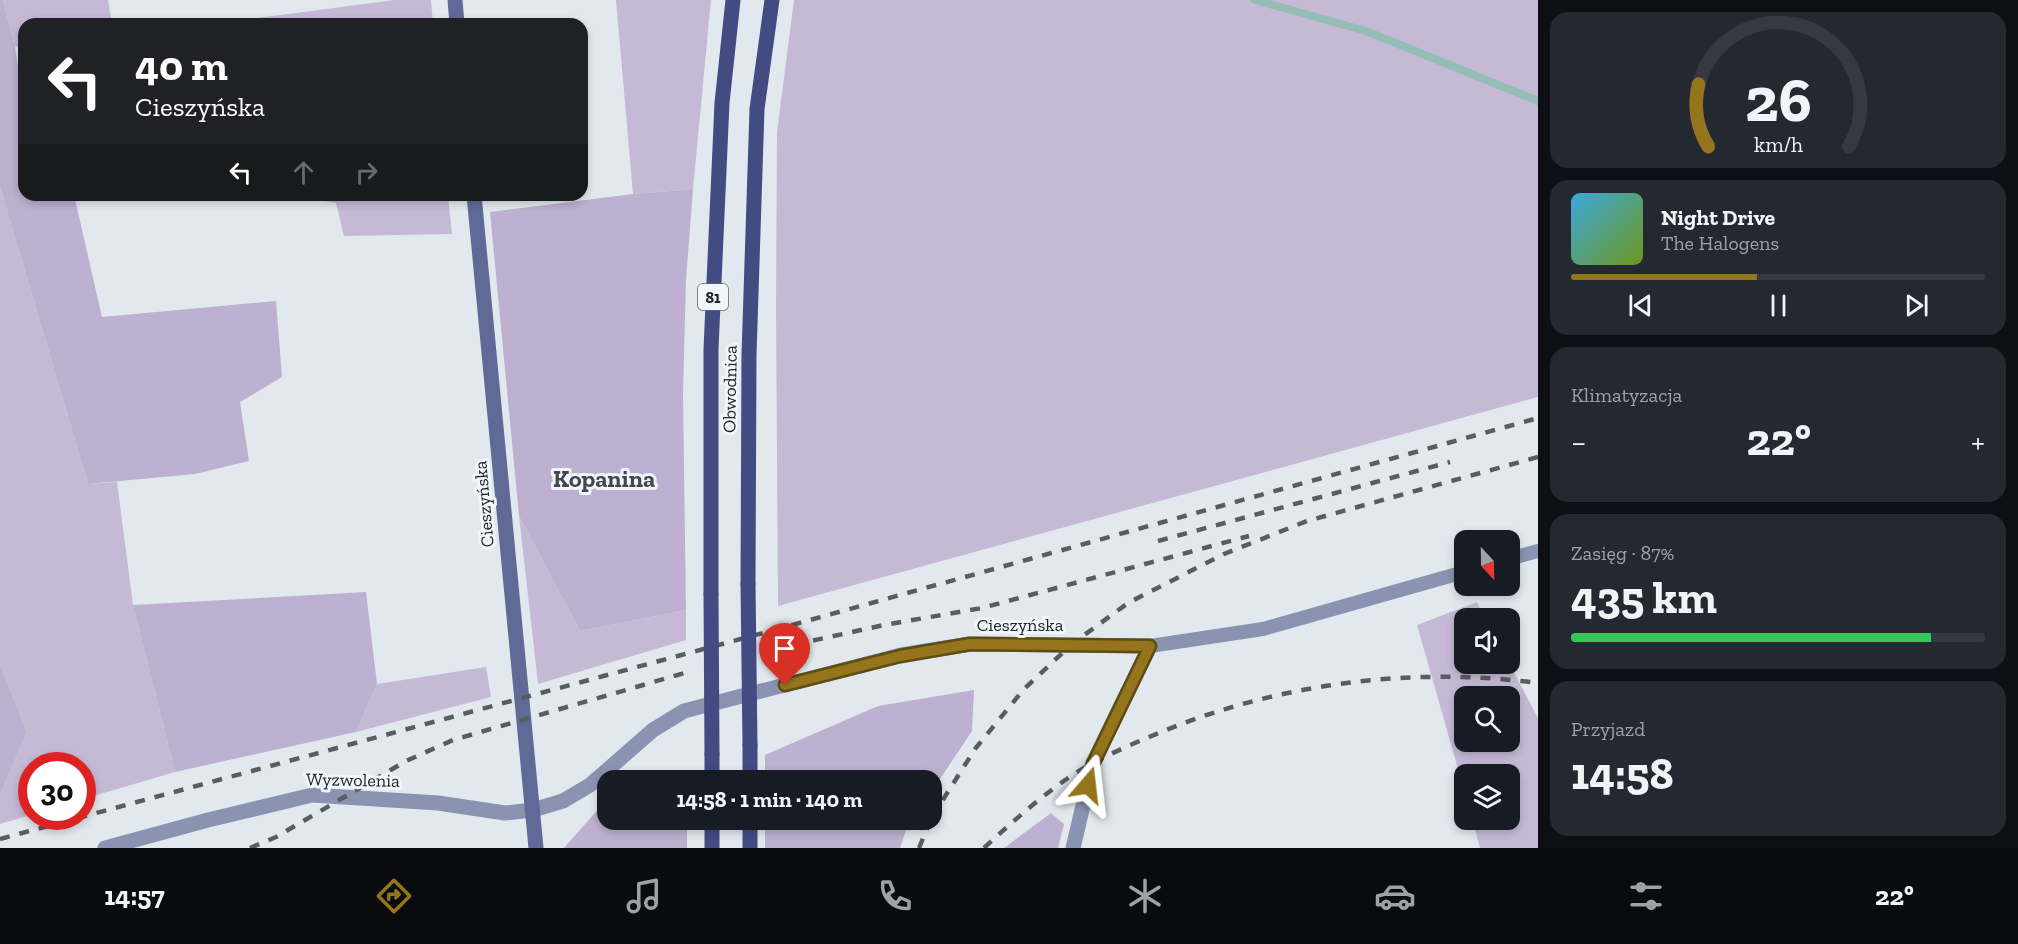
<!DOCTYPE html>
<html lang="pl">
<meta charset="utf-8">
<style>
body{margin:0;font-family:"Zilla Slab",serif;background:#242831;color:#f1f3f6;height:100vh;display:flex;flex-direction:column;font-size:22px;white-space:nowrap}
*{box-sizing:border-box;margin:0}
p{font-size:20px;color:#9ea1a6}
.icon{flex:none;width:33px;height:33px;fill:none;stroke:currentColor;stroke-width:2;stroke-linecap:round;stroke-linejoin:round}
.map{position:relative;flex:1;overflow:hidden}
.sheet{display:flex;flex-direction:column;gap:12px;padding:12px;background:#0d0f14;width:480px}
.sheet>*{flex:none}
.banner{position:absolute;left:18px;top:18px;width:570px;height:183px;border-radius:18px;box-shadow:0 3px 9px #0003;background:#202124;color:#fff;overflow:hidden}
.needle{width:39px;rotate:158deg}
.controls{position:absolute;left:1454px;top:530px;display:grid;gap:12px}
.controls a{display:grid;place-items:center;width:66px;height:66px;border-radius:12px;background:#171b24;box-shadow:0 3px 9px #0003;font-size:30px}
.speed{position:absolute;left:18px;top:752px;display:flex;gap:12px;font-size:30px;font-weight:700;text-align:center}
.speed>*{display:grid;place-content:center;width:78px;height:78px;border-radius:50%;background:#171b24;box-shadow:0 3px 9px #0003;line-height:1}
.speed .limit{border:9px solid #d22;background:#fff;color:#111}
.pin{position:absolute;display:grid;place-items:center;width:51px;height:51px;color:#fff;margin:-62px -26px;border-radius:50% 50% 50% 0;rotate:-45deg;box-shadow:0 0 6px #0007}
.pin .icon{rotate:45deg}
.me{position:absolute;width:66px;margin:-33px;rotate:17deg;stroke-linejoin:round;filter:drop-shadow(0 0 4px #0008)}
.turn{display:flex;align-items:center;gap:21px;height:126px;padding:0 18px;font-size:27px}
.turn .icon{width:78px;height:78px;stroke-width:2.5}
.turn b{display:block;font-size:42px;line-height:51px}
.lanes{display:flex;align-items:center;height:57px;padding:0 18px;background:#0003;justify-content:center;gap:30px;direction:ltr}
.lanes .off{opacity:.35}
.big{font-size:45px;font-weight:800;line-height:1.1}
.sheet .card{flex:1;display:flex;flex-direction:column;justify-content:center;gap:9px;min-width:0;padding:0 21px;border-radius:18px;background:#242831}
.sheet .dial{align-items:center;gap:0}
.dial svg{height:156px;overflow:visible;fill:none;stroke:#363941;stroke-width:7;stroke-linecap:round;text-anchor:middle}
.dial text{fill:#f1f3f6;stroke:none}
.song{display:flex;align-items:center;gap:18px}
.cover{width:72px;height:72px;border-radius:9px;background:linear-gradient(135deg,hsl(200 70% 55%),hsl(80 70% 35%))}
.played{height:6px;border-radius:3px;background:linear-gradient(90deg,#94751c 45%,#363941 45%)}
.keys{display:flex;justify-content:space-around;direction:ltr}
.heat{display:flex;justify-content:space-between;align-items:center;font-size:33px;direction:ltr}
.charge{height:9px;border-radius:4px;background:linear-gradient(90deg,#34c759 87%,#363941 0)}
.trip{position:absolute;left:597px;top:770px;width:345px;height:60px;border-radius:18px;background:#171b24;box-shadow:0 3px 9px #0003;font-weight:800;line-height:60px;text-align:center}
.tabs{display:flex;height:96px;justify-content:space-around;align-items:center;background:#090b0e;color:#9ea1a6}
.tabs .icon{width:42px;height:42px}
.tabs .on{color:#94751c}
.tabs b{font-size:27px;color:#f1f3f6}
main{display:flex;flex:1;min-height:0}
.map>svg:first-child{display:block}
.green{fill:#c6b9d6;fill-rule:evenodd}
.forest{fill:#beb0d0}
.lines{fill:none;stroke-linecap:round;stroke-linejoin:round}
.stream{stroke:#94beb5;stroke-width:8}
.lane{stroke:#8b93b2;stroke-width:14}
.street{stroke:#8b93b2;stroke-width:15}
.secondary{stroke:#606a97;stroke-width:15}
.primary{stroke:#424c82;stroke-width:15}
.rail{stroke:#595d60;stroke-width:4.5;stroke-dasharray:10 10;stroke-linecap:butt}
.primary-bridge{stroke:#424c82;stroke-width:15}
.route-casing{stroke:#604c12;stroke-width:15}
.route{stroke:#94751c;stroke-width:10}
.labels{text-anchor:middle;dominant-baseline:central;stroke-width:6;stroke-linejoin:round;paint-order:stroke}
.shield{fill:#eff6fc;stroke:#606467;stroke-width:1.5}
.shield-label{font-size:16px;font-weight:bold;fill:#232527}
.street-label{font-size:18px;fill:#232527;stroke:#eff6fc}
.district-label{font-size:24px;font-weight:bold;fill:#42474c;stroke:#eff6fc}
</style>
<main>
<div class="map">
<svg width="1538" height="848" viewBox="0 0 1538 848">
<rect width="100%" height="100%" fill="#e2e9ee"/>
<path class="green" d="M3,0H108L112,24H24V45L15,47Z
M394,0H431L433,24H242V20Z
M616,0H711L693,189L633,194Z
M794,0H1538V397L778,606L776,306L777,132Z
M0,187L88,484L117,482L133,605L175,772L83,799L82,765H32L31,815L0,824V795L27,732L0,664Z
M293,195H448L452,234L344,236L336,203Z
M519,516L580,631L686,610V640L538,684Z
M1477,602L1485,618H1464V663H1509L1538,718V848H1480L1472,819H1509V774H1464V790L1417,625ZM1464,696H1509V741H1464Z
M486,667L491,697L356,732L377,684Z"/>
<path class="forest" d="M0,0H3L15,47L24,103V195H74L102,317L276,301L282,377L240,402L249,461L195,474L88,484L0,187Z
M693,189L686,280L683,393L686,610L580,631L519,516L490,212L633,194Z
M366,592L377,684L356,732L175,772L133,605Z
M0,664L27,732L0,795Z
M974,690L972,731L932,791V780H765V755L878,706Z
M601,806H607L608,819H687V848H564Z
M1051,813L1064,824L1058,848H1004Z
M765,819H912L907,827L900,848H765Z"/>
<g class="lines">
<path class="stream" d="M1255,0L1366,31L1538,101"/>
<path class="lane" d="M1509,559L1538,551
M1150,646L1263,629L1464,572"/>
<path class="street" d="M105,848L208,820L312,795L438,803L505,813L533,810L563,801L590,785L653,730L684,711L901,655L970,644L1150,646L1093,763L1073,848"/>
<path class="secondary" d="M455,0L457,24
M474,195L536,848"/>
<path class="primary" d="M748,584L749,355L757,109L772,0
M711,594V349L722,103L733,0
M750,745V780
M712,754V780
M712,819V848
M750,819V848"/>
<path class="rail" d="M1158,541L1450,462
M774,649L884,625L982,608L1249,536
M932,817L975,749L1024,689L1072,644L1128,603L1224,554L1307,521L1538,457
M0,839L774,630L1538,418
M250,848L276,837L406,761L453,740L688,672
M919,848L931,819
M984,848C1011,823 1038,799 1068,778C1095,760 1125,747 1154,735C1274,684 1409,666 1538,683"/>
<path class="primary-bridge" d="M748,584L750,745
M711,594L712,754"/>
</g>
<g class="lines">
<g class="route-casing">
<path id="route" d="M785,685L900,656L970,644L1150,646L1093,764L1088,785"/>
</g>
<use href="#route" class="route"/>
</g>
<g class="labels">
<rect class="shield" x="698" y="284" width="30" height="26" rx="4.5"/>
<g class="shield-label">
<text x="713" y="297">81</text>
</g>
<g class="street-label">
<text transform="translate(730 389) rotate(-89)">Obwodnica</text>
<text transform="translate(484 504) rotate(-95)">Cieszyńska</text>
<text x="1020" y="625">Cieszyńska</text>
<text transform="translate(353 780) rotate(1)">Wyzwolenia</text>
</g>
<g class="district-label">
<text x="604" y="478">Kopanina</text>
</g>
</g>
</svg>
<div class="controls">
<a><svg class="needle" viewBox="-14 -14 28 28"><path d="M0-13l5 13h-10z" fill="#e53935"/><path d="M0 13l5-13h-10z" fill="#9ea1a6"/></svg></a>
<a><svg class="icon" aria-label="sound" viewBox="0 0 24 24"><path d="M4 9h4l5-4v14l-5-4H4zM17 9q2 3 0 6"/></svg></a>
<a><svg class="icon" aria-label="search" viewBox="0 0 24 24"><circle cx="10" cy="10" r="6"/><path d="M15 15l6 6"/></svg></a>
<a><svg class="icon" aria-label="layers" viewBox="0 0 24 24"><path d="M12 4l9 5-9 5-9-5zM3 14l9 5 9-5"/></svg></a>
</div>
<div class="speed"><div class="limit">30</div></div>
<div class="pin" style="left:785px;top:685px;background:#d93025"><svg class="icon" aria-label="arrive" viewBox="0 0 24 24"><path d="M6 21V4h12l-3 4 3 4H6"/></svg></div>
<svg class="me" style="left:1088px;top:785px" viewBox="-20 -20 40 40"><path d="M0-17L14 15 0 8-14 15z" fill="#94751c" stroke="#fff" stroke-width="4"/></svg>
<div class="trip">14:58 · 1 min · 140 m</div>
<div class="banner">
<div class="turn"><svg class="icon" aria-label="left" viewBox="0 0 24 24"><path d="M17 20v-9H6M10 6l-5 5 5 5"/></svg><div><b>40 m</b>Cieszyńska</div></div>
<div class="lanes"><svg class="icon" aria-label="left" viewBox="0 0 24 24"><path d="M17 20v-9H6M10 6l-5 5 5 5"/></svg><svg class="icon off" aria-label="ahead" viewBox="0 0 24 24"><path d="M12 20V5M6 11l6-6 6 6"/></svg><svg class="icon off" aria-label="right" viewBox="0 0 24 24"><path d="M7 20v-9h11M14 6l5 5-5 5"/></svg></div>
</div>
</div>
<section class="sheet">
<div class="card dial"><svg viewBox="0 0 100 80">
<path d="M14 69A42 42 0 1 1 86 69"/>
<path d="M14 69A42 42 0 0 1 9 37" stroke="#94751c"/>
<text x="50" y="56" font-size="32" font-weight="700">26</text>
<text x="50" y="72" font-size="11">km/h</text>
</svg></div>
<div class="card">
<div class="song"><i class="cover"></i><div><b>Night Drive</b><p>The Halogens</p></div></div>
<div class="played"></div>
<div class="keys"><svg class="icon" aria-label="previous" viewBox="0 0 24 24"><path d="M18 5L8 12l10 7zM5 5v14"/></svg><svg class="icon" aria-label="pause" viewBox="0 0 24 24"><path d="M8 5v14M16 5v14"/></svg><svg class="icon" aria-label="next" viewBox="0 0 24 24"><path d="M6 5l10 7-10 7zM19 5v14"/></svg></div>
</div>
<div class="card"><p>Klimatyzacja</p>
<div class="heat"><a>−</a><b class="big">22°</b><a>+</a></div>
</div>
<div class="card"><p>Zasięg · 87%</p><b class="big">435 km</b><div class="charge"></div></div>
<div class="card"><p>Przyjazd</p><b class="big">14:58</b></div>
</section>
</main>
<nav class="tabs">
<b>14:57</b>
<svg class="icon on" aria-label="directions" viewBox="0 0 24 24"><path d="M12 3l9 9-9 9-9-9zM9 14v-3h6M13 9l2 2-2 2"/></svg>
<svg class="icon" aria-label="music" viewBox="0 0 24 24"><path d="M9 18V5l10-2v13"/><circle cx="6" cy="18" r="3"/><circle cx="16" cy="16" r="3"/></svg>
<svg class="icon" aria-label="phone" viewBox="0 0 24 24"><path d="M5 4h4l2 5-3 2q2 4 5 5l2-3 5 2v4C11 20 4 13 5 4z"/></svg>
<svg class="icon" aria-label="climate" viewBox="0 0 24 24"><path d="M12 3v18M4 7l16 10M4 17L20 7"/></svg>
<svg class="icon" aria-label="car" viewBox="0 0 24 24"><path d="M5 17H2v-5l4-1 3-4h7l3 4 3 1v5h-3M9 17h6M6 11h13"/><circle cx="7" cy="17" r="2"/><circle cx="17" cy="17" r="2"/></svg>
<svg class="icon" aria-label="filters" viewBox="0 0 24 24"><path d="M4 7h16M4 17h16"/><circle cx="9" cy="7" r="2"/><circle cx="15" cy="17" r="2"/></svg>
<b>22°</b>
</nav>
